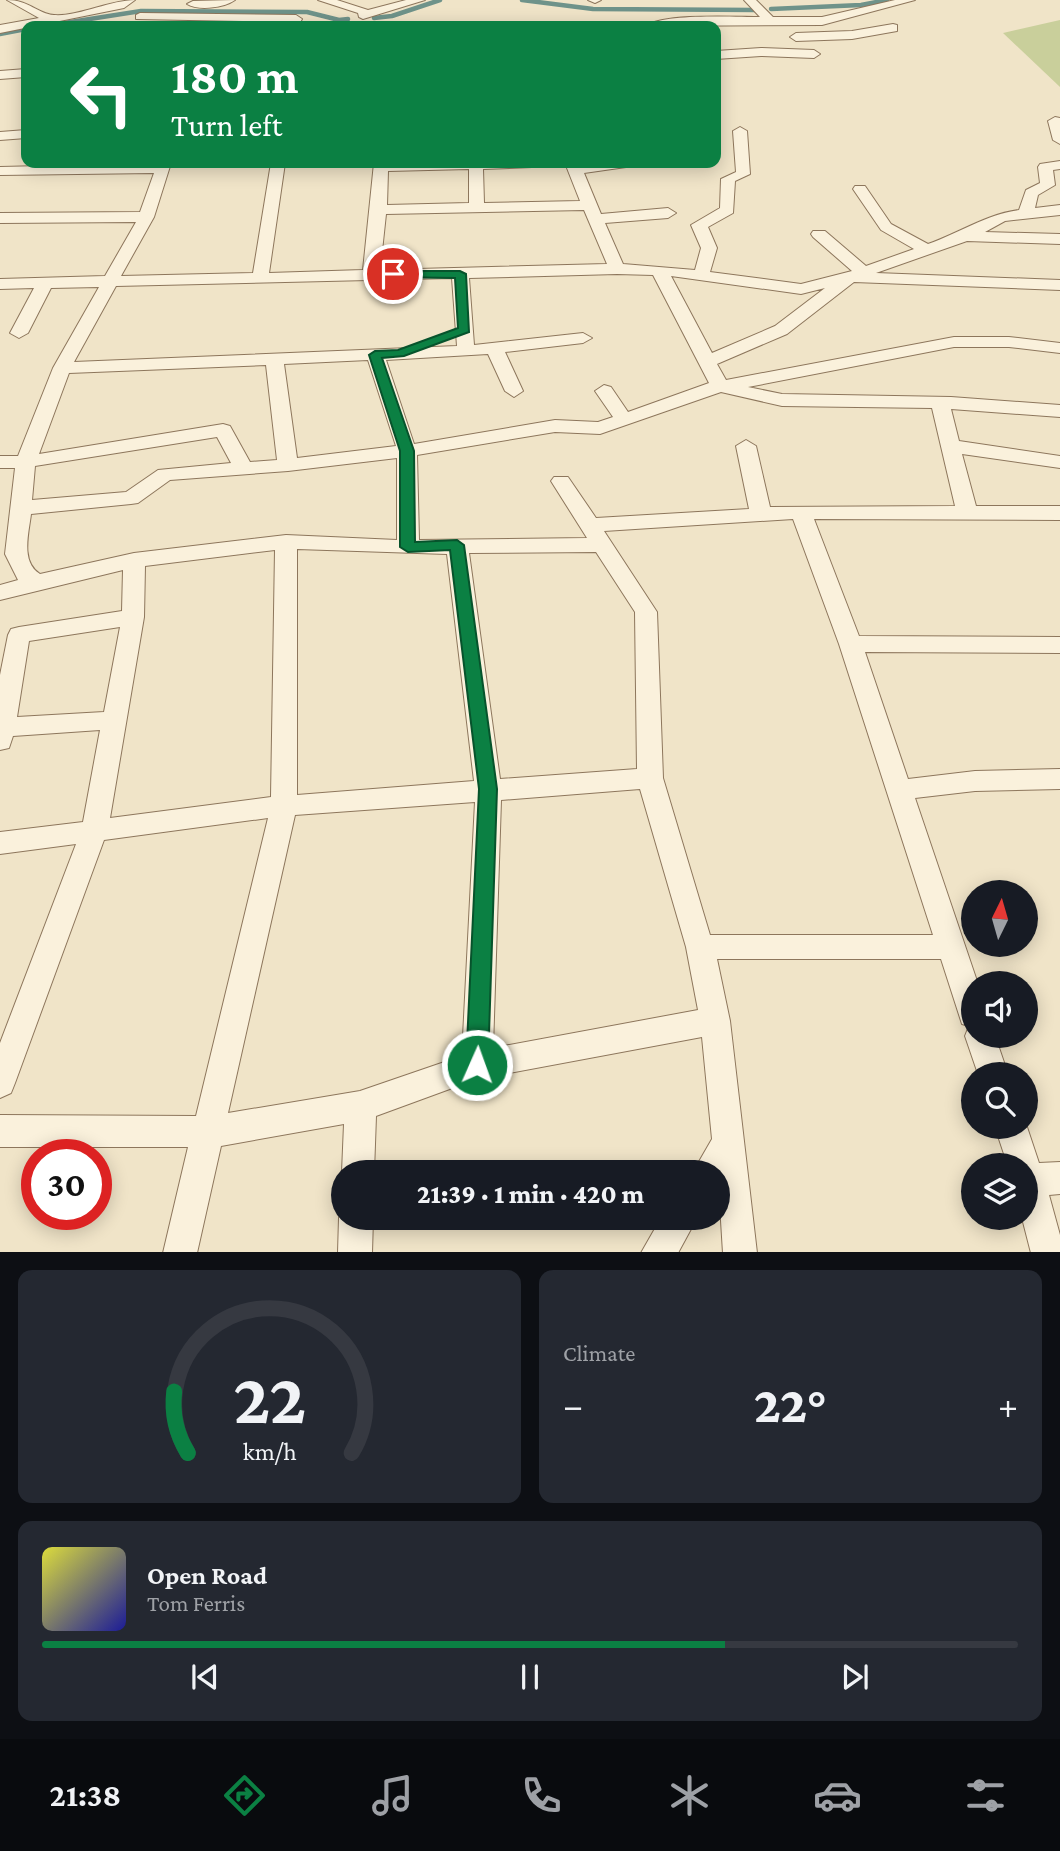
<!DOCTYPE html>
<meta charset="utf-8">
<style>
body{margin:0;font-family:"Crimson Pro",serif;background:#242831;color:#f1f3f6;height:100vh;display:flex;flex-direction:column;font-size:26px;white-space:nowrap}
*{box-sizing:border-box;margin:0}
p{font-size:23px;color:#9ea1a6}
.icon{flex:none;width:38px;height:38px;fill:none;stroke:currentColor;stroke-width:2;stroke-linecap:round;stroke-linejoin:round}
.map{position:relative;height:1252px;overflow:hidden}
.sheet{display:flex;flex-direction:column;gap:18px;padding:18px;background:#0d0f14;flex:1}
.sheet>*{flex:none}
.hud{position:absolute;left:21px;top:21px;width:700px;height:147px;border-radius:14px;box-shadow:0 4px 18px #0003;background:#0b8043;color:#fff;overflow:hidden}
.needle{width:46px;rotate:5deg}
.buttons{position:absolute;left:961px;top:880px;display:grid;gap:14px}
.buttons a{display:grid;place-items:center;width:77px;height:77px;border-radius:50%;background:#171b24;box-shadow:0 4px 18px #0003;font-size:35px}
.speed{position:absolute;left:21px;top:1139px;display:flex;gap:14px;font-size:35px;font-weight:700;text-align:center}
.speed>*{display:grid;place-content:center;width:91px;height:91px;border-radius:50%;background:#171b24;box-shadow:0 4px 18px #0003;line-height:1}
.speed .limit{border:10px solid #d22;background:#fff;color:#111}
.pin{position:absolute;display:grid;place-items:center;width:60px;height:60px;color:#fff;margin:-30px;border:4px solid #fff;border-radius:50%;box-shadow:0 2px 7px #0007}
.me{position:absolute;width:77px;margin:-38px;rotate:2deg;stroke-linejoin:round;filter:drop-shadow(0 0 5px #0008)}
.turn{display:flex;align-items:center;gap:24px;height:147px;padding:0 35px;font-size:32px}
.turn .icon{width:91px;height:91px;stroke-width:2.5}
.turn b{display:block;font-size:49px;line-height:60px}
.big{font-size:52px;font-weight:800;line-height:1.1}
.sheet .card{flex:1;display:flex;flex-direction:column;justify-content:center;gap:10px;min-width:0;padding:0 24px;border-radius:14px;background:#242831}
.sheet .dial{align-items:center;gap:0}
.dial svg{height:182px;overflow:visible;fill:none;stroke:#363941;stroke-width:7;stroke-linecap:round;text-anchor:middle}
.dial text{fill:#f1f3f6;stroke:none}
.song{display:flex;align-items:center;gap:21px}
.cover{width:84px;height:84px;border-radius:10px;background:linear-gradient(135deg,hsl(60 70% 55%),hsl(240 70% 35%))}
.played{height:7px;border-radius:4px;background:linear-gradient(90deg,#0b8043 70%,#363941 70%)}
.keys{display:flex;justify-content:space-around;direction:ltr}
.heat{display:flex;justify-content:space-between;align-items:center;font-size:38px;direction:ltr}
.sheet .tiles{flex:1;display:grid;gap:18px;grid-template-columns:1fr 1fr}
.card:last-child{grid-column:span 2}
.trip{position:absolute;left:331px;top:1160px;width:399px;height:70px;border-radius:35px;background:#171b24;box-shadow:0 4px 18px #0003;font-weight:800;line-height:70px;text-align:center}
.dock{display:flex;height:112px;justify-content:space-around;align-items:center;background:#090b0e;color:#9ea1a6}
.dock .icon{width:49px;height:49px}
.dock .on{color:#0b8043}
.dock b{font-size:32px;color:#f1f3f6}
.map>svg:first-child{display:block}
.green{fill:#c9cf9b}
.lines{fill:none;stroke-linecap:round;stroke-linejoin:round}
.stream{stroke:#6f938a;stroke-width:4.5}
.street-casing{stroke:#8d765c;stroke-width:2}
.street{fill:#faf1dc;fill-rule:evenodd}
.route{fill:#0b8043;stroke:#07532c;stroke-width:2}
</style>
<div class="map">
<svg width="1060" height="1253" viewBox="0 0 1060 1253">
<rect width="100%" height="100%" fill="#f0e4c8"/>
<path class="green" d="M1060,20V87L1003,33Z"/>
<g class="lines">
<path class="stream" d="M522,0L593,9L756,10
M771,9L861,5L887,0
M374,18L392,16L440,0
M45,26L141,11L307,12L339,20L348,19
M0,34L26,29"/>
<g class="street-casing">
<path id="street" d="M7,0C29,0 38,14 54,15C77,17 111,0 135,0L124,8L0,33V25L39,18Z
M235,0C224,8 198,11 187,4L193,1Z
M318,0H337L368,10L406,0H425L363,19L359,17L358,13Z
M588,0H601L595,3Z
M744,0H756L773,17H822L895,0H915L822,25L646,26C663,13 736,17 760,17Z
M140,13L296,15L302,19L298,26H286L288,22L136,19V15Z
M893,24L897,25V31L852,39L796,41L790,37L796,33L852,31Z
M761,48L814,50L820,54L814,58L761,56L716,59V51Z
M26,69V77L0,79V71Z
M1055,117L1060,118V144L1053,140L1048,121Z
M740,127L747,131L750,174L735,181L733,213L708,227L717,248L710,272L801,284L852,271L813,237L811,234L813,231H825L866,266L914,249L881,230L853,189L855,186H865L891,224L928,244C959,233 987,214 1019,210L1026,190L1040,183L1038,167L1040,164L1060,161V169L1053,170L1055,185L1038,195L1035,208L1060,205V215L1005,221L985,232L1060,234V244L967,241L876,273L1060,280V290L854,282L787,334L717,364L726,380L954,337H1009L1060,343V353L1009,347H954L748,387L782,394L951,397L1060,405V417L951,409L959,441L1060,456V468L962,454L976,506H1060V520L814,519L859,636L1060,637V653L865,652L908,779L975,771L1060,769V789L975,791L915,798L978,984H973V1036H995L1008,1074H978L965,1036L969,1026L962,1024L941,959H717L730,1021L757,1253H723L718,1172H693L712,1139L702,1037L477,1079L376,1116L374,1172H343V1175L342,1172L344,1124L221,1146L197,1253H163L188,1147H0V1115L196,1116L268,818L104,840L15,1083L11,1093L0,1098V1043L76,844L0,854V832L83,822L100,730L13,736L9,748L0,750V675L8,635L11,629L19,627L122,611L123,570L0,600V585L18,580L5,554L15,468H0V456H18L53,368L99,287L51,288L28,333L19,338L10,333L34,288L0,289V279L105,276L136,222L0,223V213L140,212L154,173L0,175V167L171,163L154,217L121,276L253,273L271,163H285L269,273L363,270L374,163H539L532,167L483,169L484,203L580,201L565,163L580,165L633,163L626,167L584,173L601,214L668,208L676,213L668,218L605,223L623,264L695,270L701,248L691,225L720,208L721,179L736,172L733,131ZM469,169V203L387,205L388,171ZM584,210L607,264L380,270L386,214ZM617,274L653,275L709,383L628,412L611,387L604,385L595,391L613,417L598,422L555,420L414,444L386,360L488,354L505,391L514,397L523,391L505,352L583,343L592,338L583,333L474,345L469,278ZM671,276L801,294L825,288L775,326L712,353ZM452,278L457,346L74,362L116,286ZM368,360L396,446L297,458L284,364ZM266,365L277,460L250,462L230,426L223,424L39,454L69,373ZM721,392L782,406L932,408L955,506L770,507L756,446L746,440L736,446L749,509L596,518L568,477H554L551,481L587,538L419,540L417,455L555,432L600,434ZM217,437L231,463L158,470L126,492L32,500L35,466ZM397,458V540L286,535L134,553L40,574C20,562 29,532 31,514L131,504L138,503L170,480L288,471ZM793,519L839,644L933,935H710L663,778L657,612L604,531ZM297,549L447,554L474,781L297,795ZM275,550L271,797L110,818L144,617L145,566ZM596,552L635,612L637,769L500,779L469,553ZM120,627L104,712L17,717L29,641ZM640,789L686,947L698,1010L493,1048L501,800ZM475,802L462,1056L360,1091L228,1113L295,815Z
M26,130V138L0,140V132Z
M1026,1124L1039,1163L1060,1162V1194L1049,1195L1060,1235V1253H1031L1022,1218H1026V1166H1008L995,1127H1026Z
M343,1209V1218H373L372,1253H338L339,1218Z
M661,1218H697L678,1253H641Z"/>
</g>
<use href="#street" class="street"/>
</g>
<path class="route" d="M393,271H460L466,274L469,332L404,356L382,358L414,451L415,542L457,540L464,545L497,789L488,1065L485,1073L477,1075L470,1073L466,1065L479,789L450,550L408,552L400,547V451L369,355L375,351L398,350L458,328L455,278L389,277V272Z"/>
</svg>
<div class="buttons">
<a><svg class="needle" viewBox="-14 -14 28 28"><path d="M0-13l5 13h-10z" fill="#e53935"/><path d="M0 13l5-13h-10z" fill="#9ea1a6"/></svg></a>
<a><svg class="icon" aria-label="sound" viewBox="0 0 24 24"><path d="M4 9h4l5-4v14l-5-4H4zM17 9q2 3 0 6"/></svg></a>
<a><svg class="icon" aria-label="search" viewBox="0 0 24 24"><circle cx="10" cy="10" r="6"/><path d="M15 15l6 6"/></svg></a>
<a><svg class="icon" aria-label="layers" viewBox="0 0 24 24"><path d="M12 4l9 5-9 5-9-5zM3 14l9 5 9-5"/></svg></a>
</div>
<div class="speed"><div class="limit">30</div></div>
<div class="pin" style="left:393px;top:274px;background:#d93025"><svg class="icon" aria-label="arrive" viewBox="0 0 24 24"><path d="M6 21V4h12l-3 4 3 4H6"/></svg></div>
<svg class="me" style="left:477px;top:1065px" viewBox="-20 -20 40 40"><circle r="17" fill="#0b8043" stroke="#fff" stroke-width="3"/><path d="M0-11L8 9 0 5-8 9z" fill="#fff"/></svg>
<div class="trip">21:39 · 1 min · 420 m</div>
<div class="hud">
<div class="turn"><svg class="icon" aria-label="left" viewBox="0 0 24 24"><path d="M17 20v-9H6M10 6l-5 5 5 5"/></svg><div><b>180 m</b>Turn left</div></div>
</div>
</div>
<section class="sheet">
<div class="tiles">
<div class="card dial"><svg viewBox="0 0 100 80">
<path d="M14 69A42 42 0 1 1 86 69"/>
<path d="M14 69A42 42 0 0 1 8 42" stroke="#0b8043"/>
<text x="50" y="56" font-size="32" font-weight="700">22</text>
<text x="50" y="72" font-size="11">km/h</text>
</svg></div>
<div class="card"><p>Climate</p>
<div class="heat"><a>−</a><b class="big">22°</b><a>+</a></div>
</div>
<div class="card">
<div class="song"><i class="cover"></i><div><b>Open Road</b><p>Tom Ferris</p></div></div>
<div class="played"></div>
<div class="keys"><svg class="icon" aria-label="previous" viewBox="0 0 24 24"><path d="M18 5L8 12l10 7zM5 5v14"/></svg><svg class="icon" aria-label="pause" viewBox="0 0 24 24"><path d="M8 5v14M16 5v14"/></svg><svg class="icon" aria-label="next" viewBox="0 0 24 24"><path d="M6 5l10 7-10 7zM19 5v14"/></svg></div>
</div>
</div>
</section>
<nav class="dock">
<b>21:38</b>
<svg class="icon on" aria-label="directions" viewBox="0 0 24 24"><path d="M12 3l9 9-9 9-9-9zM9 14v-3h6M13 9l2 2-2 2"/></svg>
<svg class="icon" aria-label="music" viewBox="0 0 24 24"><path d="M9 18V5l10-2v13"/><circle cx="6" cy="18" r="3"/><circle cx="16" cy="16" r="3"/></svg>
<svg class="icon" aria-label="phone" viewBox="0 0 24 24"><path d="M5 4h4l2 5-3 2q2 4 5 5l2-3 5 2v4C11 20 4 13 5 4z"/></svg>
<svg class="icon" aria-label="climate" viewBox="0 0 24 24"><path d="M12 3v18M4 7l16 10M4 17L20 7"/></svg>
<svg class="icon" aria-label="car" viewBox="0 0 24 24"><path d="M5 17H2v-5l4-1 3-4h7l3 4 3 1v5h-3M9 17h6M6 11h13"/><circle cx="7" cy="17" r="2"/><circle cx="17" cy="17" r="2"/></svg>
<svg class="icon" aria-label="filters" viewBox="0 0 24 24"><path d="M4 7h16M4 17h16"/><circle cx="9" cy="7" r="2"/><circle cx="15" cy="17" r="2"/></svg>
</nav>
